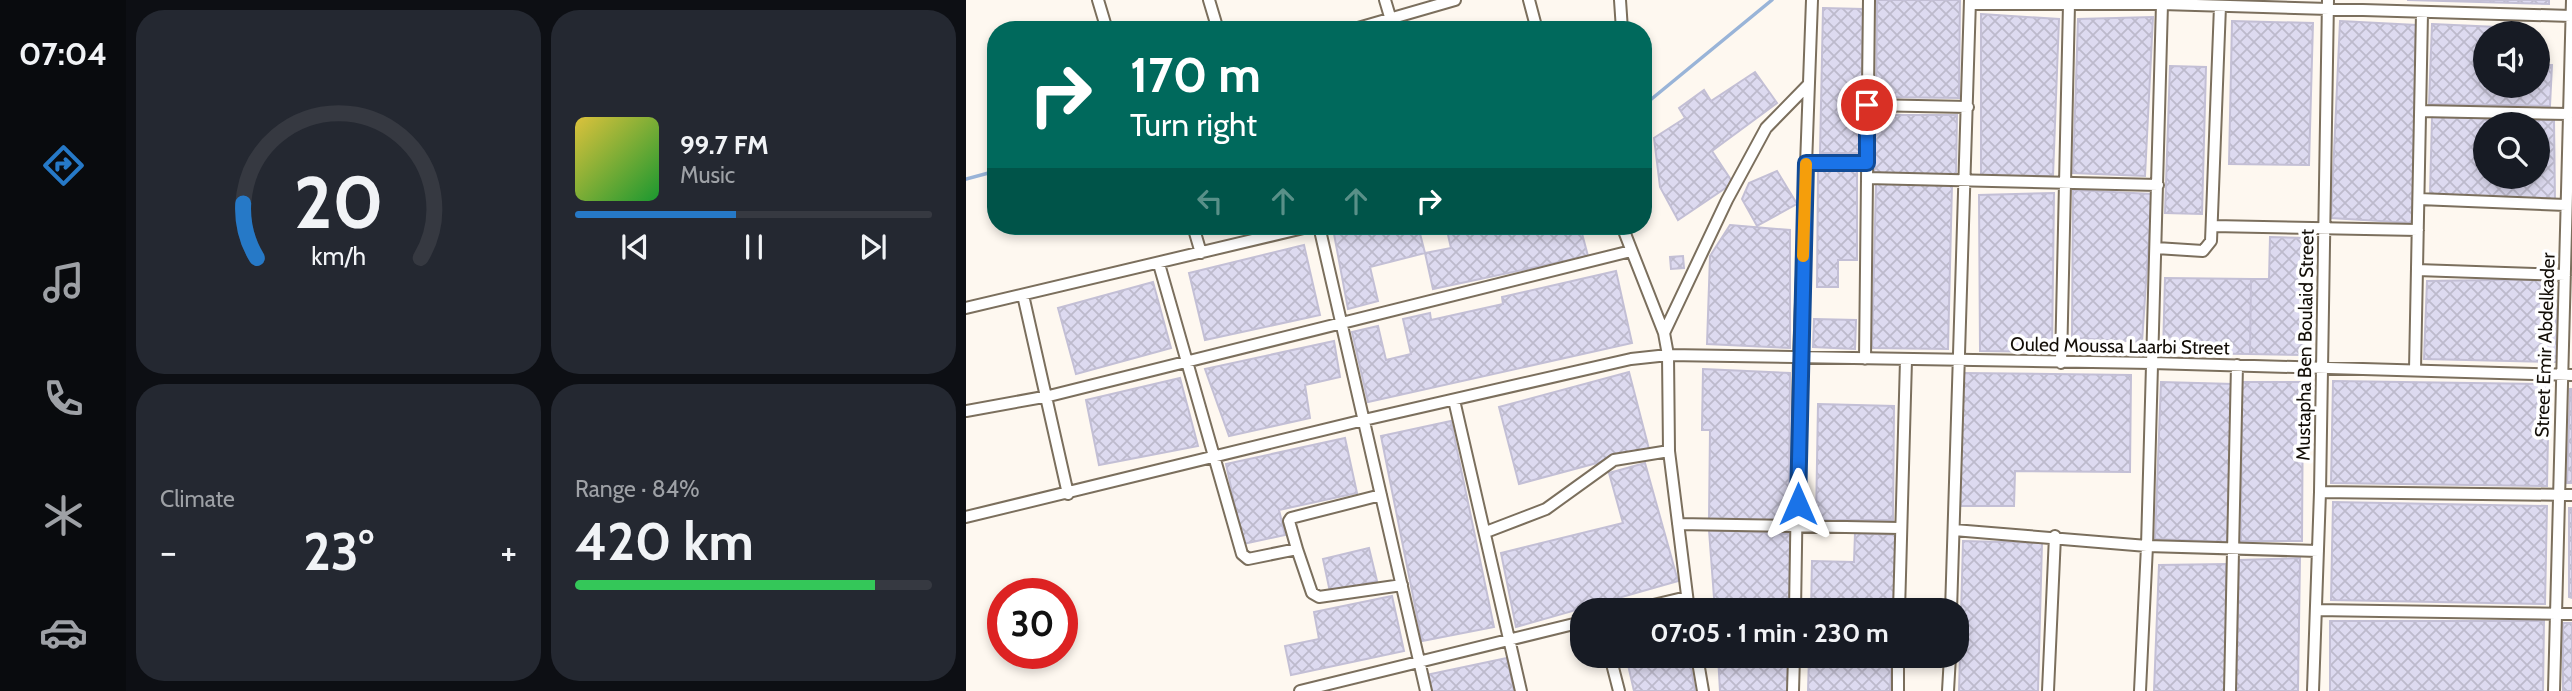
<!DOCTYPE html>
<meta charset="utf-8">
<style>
body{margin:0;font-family:Cabin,sans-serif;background:#242831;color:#f1f3f6;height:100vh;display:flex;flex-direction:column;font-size:26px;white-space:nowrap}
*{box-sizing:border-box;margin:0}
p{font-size:23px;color:#9ea1a6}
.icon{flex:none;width:38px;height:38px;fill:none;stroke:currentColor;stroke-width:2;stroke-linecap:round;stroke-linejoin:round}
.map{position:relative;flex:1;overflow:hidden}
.details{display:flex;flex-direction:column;gap:10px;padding:10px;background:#0d0f14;width:840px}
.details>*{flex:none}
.hud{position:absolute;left:21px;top:21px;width:665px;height:214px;border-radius:28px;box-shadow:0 4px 10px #0003;background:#00695c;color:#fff;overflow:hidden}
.controls{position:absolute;left:1507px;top:21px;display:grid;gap:14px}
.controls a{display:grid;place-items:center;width:77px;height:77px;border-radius:50%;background:#171b24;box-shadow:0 4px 10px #0003;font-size:35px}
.speed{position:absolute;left:21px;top:578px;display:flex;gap:14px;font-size:35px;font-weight:700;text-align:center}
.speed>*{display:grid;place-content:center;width:91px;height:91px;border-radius:50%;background:#171b24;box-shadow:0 4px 10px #0003;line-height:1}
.speed .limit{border:10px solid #d22;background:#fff;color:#111}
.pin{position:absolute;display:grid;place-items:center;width:60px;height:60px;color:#fff;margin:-30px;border:4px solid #fff;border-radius:50%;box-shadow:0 2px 7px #0007}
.me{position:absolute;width:77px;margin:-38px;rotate:0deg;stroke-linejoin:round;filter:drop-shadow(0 0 5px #0008)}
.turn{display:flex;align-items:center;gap:24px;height:147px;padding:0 28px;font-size:32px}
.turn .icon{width:91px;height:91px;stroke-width:2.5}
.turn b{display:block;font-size:49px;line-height:60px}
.lanes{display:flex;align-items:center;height:66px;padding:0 28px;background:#0003;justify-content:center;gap:35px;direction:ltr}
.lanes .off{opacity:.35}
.big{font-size:52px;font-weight:700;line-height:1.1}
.details .tile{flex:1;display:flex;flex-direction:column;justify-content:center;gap:10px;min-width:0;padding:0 24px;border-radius:28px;background:#242831}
.details .dial{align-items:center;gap:0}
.dial svg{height:182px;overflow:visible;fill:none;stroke:#363941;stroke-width:7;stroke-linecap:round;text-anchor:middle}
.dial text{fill:#f1f3f6;stroke:none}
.song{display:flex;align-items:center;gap:21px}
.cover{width:84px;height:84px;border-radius:10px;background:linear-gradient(135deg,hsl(50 70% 55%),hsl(130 70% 35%))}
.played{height:7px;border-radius:4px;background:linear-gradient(90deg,#2679c7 45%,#363941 45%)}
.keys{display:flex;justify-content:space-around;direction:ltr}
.heat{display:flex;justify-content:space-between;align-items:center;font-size:38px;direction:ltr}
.charge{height:10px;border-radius:5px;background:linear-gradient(90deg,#34c759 84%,#363941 0)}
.details .tiles{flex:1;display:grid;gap:10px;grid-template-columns:repeat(2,1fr)}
.trip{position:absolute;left:604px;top:598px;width:399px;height:70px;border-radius:28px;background:#171b24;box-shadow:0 4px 10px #0003;font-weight:700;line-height:70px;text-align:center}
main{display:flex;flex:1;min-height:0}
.tab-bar{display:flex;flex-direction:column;width:126px;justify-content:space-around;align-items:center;background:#090b0e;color:#9ea1a6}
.tab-bar .icon{width:49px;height:49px}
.tab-bar .active{color:#2679c7}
.tab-bar b{font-size:32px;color:#f1f3f6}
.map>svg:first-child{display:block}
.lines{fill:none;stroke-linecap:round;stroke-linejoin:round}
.stream{stroke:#99b4d8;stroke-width:3.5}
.building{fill:url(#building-cross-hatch);stroke:#c3bfd5;stroke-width:2;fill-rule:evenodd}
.minor-casing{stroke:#7b6f5d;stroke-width:14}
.minor{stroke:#fff;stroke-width:10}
.route-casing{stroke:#114b97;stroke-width:18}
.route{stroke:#1a73e8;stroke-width:12}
.slow{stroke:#f59e0b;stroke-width:12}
.labels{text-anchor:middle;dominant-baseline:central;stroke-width:7;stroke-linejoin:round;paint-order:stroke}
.street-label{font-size:19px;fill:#130e07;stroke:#fff}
</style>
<main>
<nav class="tab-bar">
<b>07:04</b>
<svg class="icon active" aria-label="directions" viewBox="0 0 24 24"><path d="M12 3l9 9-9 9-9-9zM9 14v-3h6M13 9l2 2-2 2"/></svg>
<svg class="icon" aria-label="music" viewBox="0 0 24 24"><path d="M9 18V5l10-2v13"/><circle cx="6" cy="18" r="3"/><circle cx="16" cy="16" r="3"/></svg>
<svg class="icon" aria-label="phone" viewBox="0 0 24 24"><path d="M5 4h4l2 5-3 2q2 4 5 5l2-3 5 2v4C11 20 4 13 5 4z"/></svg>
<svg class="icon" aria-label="climate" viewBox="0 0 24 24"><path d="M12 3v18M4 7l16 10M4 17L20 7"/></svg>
<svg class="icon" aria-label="car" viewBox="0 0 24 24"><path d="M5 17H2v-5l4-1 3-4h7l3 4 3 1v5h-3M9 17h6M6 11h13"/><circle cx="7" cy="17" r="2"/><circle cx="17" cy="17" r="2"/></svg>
</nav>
<section class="details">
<div class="tiles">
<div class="tile dial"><svg viewBox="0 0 100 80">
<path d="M14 69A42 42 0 1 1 86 69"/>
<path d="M14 69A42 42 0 0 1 8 45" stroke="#2679c7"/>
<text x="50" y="56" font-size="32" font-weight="700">20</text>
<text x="50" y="72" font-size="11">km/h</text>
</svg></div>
<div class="tile">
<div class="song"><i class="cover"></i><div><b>99.7 FM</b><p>Music</p></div></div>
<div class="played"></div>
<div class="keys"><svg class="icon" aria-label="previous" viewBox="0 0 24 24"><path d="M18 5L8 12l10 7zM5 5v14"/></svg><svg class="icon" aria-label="pause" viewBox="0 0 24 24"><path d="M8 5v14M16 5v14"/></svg><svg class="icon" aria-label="next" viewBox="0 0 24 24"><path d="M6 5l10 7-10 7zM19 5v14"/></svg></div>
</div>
<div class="tile"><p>Climate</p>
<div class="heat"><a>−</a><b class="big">23°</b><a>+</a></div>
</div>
<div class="tile"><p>Range · 84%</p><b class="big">420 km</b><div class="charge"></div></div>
</div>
</section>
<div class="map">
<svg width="1606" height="691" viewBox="0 0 1606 691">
<defs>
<pattern id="building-cross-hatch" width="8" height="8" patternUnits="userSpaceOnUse" patternTransform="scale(1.75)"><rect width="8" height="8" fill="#dddaf0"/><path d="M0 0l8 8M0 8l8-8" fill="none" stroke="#bdbacc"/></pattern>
</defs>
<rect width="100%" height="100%" fill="#fef8f0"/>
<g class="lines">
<path class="stream" d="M677,106L806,0
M0,179L30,171"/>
</g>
<path class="building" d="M911,0H994L993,98L910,97Z
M1441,0H1583V4Z
M857,8L897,9L895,153H854Z
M1015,14L1093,19L1087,176H1015Z
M1187,17L1179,176L1107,173L1112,19Z
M1266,21L1347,23L1343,165L1263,164Z
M1374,21L1450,25L1446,223L1365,218Z
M1466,24L1553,28V33H1519V86H1572V65H1586L1584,106L1463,104Z
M1204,66L1240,67L1236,214L1199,213Z
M789,72L811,103L746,151L767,183L712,220L694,187L688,138L719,118L713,108L738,90L745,101Z
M908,115H991L990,174H908Z
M1466,117L1588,120L1589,201L1464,194ZM1519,124H1572V177H1519Z
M811,171L831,204L791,226L776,199L783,183Z
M852,171H891V260H872V287H851Z
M910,183L986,185L982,349L906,348Z
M1107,190L1186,194L1176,342L1106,338Z
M1088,193L1086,352L1014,351L1013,195Z
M764,225L824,230V348L741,344L744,256Z
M399,226H452L459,253L404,267L412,301L382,309L368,234Z
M480,226H614L622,256L467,289L459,253L485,248Z
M1304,237L1340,238L1338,355L1284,354L1285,279H1303Z
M338,245L354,315L239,340L223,273Z
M717,256L718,268L705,269L704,257Z
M650,271L666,343L402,402L386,332L412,326L420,360L445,354L437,319L464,313L465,320L537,304L536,297Z
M1199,278L1285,279L1284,354L1197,353Z
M1589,279L1591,362L1458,359L1461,281Z
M187,282L205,348L110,374L92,308Z
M848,319L890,320L889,349L847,347Z
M368,341L374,377L339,385L344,418L263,436L239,369Z
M737,369L824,373L823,522L743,519L744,430H736Z
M663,372L683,449L553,484L533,407Z
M996,373L1165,375L1164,472L1049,471L1048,506H994Z
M214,378L232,446L133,465L120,400Z
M1367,381L1583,384L1581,486L1365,483Z
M1195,382L1267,384L1261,542L1189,539Z
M1276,382H1337L1336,541H1275Z
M1604,389H1606V483H1601Z
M852,404L928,406L927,520H850Z
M485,421L528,627L456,641L415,436Z
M379,438L391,493L313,510L319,535L277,544L260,464Z
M679,463L712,581L550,627L535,553L657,523L643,473Z
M1367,502L1581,506L1579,604L1365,600Z
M1603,508H1606V598L1603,597Z
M743,530L824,534L823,611H749Z
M889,533L930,535L927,611H845L846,561L888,562Z
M997,541L1076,543L1072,691H993Z
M403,548L411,581L364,592L357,559Z
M1334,558L1332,691H1270L1273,560Z
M1260,564V691H1188L1193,565Z
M426,596L438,651L325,675L319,646L353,639L348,612Z
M1364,621H1578L1577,691H1364Z
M1597,623H1606V691H1597Z
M660,656H723L729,691H668Z
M752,656H823V691H754Z
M843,656H926L924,691H842Z
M541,658L548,691H464L460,675Z"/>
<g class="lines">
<g class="minor-casing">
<path id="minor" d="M132,0L141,30
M243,0L252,30
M419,0L428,30
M563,0L571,30
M654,0L656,30
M1004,4H1196L1605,16
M385,30L489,0
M901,105L1002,107
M1454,111L1602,114
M840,163H901
M901,178L1192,185
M1453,199L1600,205
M227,226L235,253
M353,226L460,691
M656,226L698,333L702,355L703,451L723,611
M1247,226L1452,230
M1190,248L1237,251L1245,241L1254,6
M193,264L276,554L282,559L331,549L346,593L353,597L436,585
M1451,270L1599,275
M57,295L102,494
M0,308L346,226
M698,333L761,200L800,128L842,85
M899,359L903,0
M1095,363L1103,4
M1449,370L1456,13
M488,400L555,691
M0,411L83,396L665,251
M1354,492L1606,495
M0,517L398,420L665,359L702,355L1186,363L1606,375
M712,524L934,528
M988,530L1181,546L1352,551
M520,532L580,509L648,460L703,451
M331,549L323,521L325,518L415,495
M1350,610L1606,614
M662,611L721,597
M829,611L833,358L846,0
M933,611L940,360
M985,611L1004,0
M644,656L653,691
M731,656L737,691
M334,691L616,622
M827,691L828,656
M932,691V656
M982,691L984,656
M1082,691L1089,536
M1174,691L1181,546L1196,4
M1264,691L1271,365
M1347,691L1354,492L1362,0
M1588,691L1606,0"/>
</g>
<use href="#minor" class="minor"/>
</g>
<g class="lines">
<g class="route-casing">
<path id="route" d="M832,504L840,163H901V105"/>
</g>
<use href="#route" class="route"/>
<path class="slow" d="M837,256L840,164"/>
</g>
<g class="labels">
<g class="street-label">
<text transform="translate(1339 345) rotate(-89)">Mustapha Ben Boulaid Street</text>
<text transform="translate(1579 345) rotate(-88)">Street Emir Abdelkader</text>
<text transform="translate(1154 346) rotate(1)">Ouled Moussa Laarbi Street</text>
</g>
</g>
</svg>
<div class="controls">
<a><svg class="icon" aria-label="sound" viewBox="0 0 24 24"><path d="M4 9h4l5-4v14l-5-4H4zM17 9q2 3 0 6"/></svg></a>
<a><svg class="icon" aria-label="search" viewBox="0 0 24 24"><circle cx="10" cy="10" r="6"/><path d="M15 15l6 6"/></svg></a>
</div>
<div class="speed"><div class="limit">30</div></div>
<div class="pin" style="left:901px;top:105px;background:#d93025"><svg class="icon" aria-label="arrive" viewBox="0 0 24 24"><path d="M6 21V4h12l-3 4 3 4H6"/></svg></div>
<svg class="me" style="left:832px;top:504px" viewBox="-20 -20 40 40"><path d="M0-17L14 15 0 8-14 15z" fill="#1a73e8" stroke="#fff" stroke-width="4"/></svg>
<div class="trip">07:05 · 1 min · 230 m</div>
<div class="hud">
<div class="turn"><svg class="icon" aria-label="right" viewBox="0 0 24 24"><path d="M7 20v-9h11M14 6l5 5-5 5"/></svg><div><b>170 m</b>Turn right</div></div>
<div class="lanes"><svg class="icon off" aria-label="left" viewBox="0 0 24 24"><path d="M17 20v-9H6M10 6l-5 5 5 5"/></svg><svg class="icon off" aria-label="ahead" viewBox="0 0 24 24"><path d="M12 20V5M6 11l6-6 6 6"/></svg><svg class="icon off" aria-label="ahead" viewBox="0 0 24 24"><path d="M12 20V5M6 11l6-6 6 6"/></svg><svg class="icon" aria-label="right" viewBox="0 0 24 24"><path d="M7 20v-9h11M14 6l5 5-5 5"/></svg></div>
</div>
</div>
</main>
